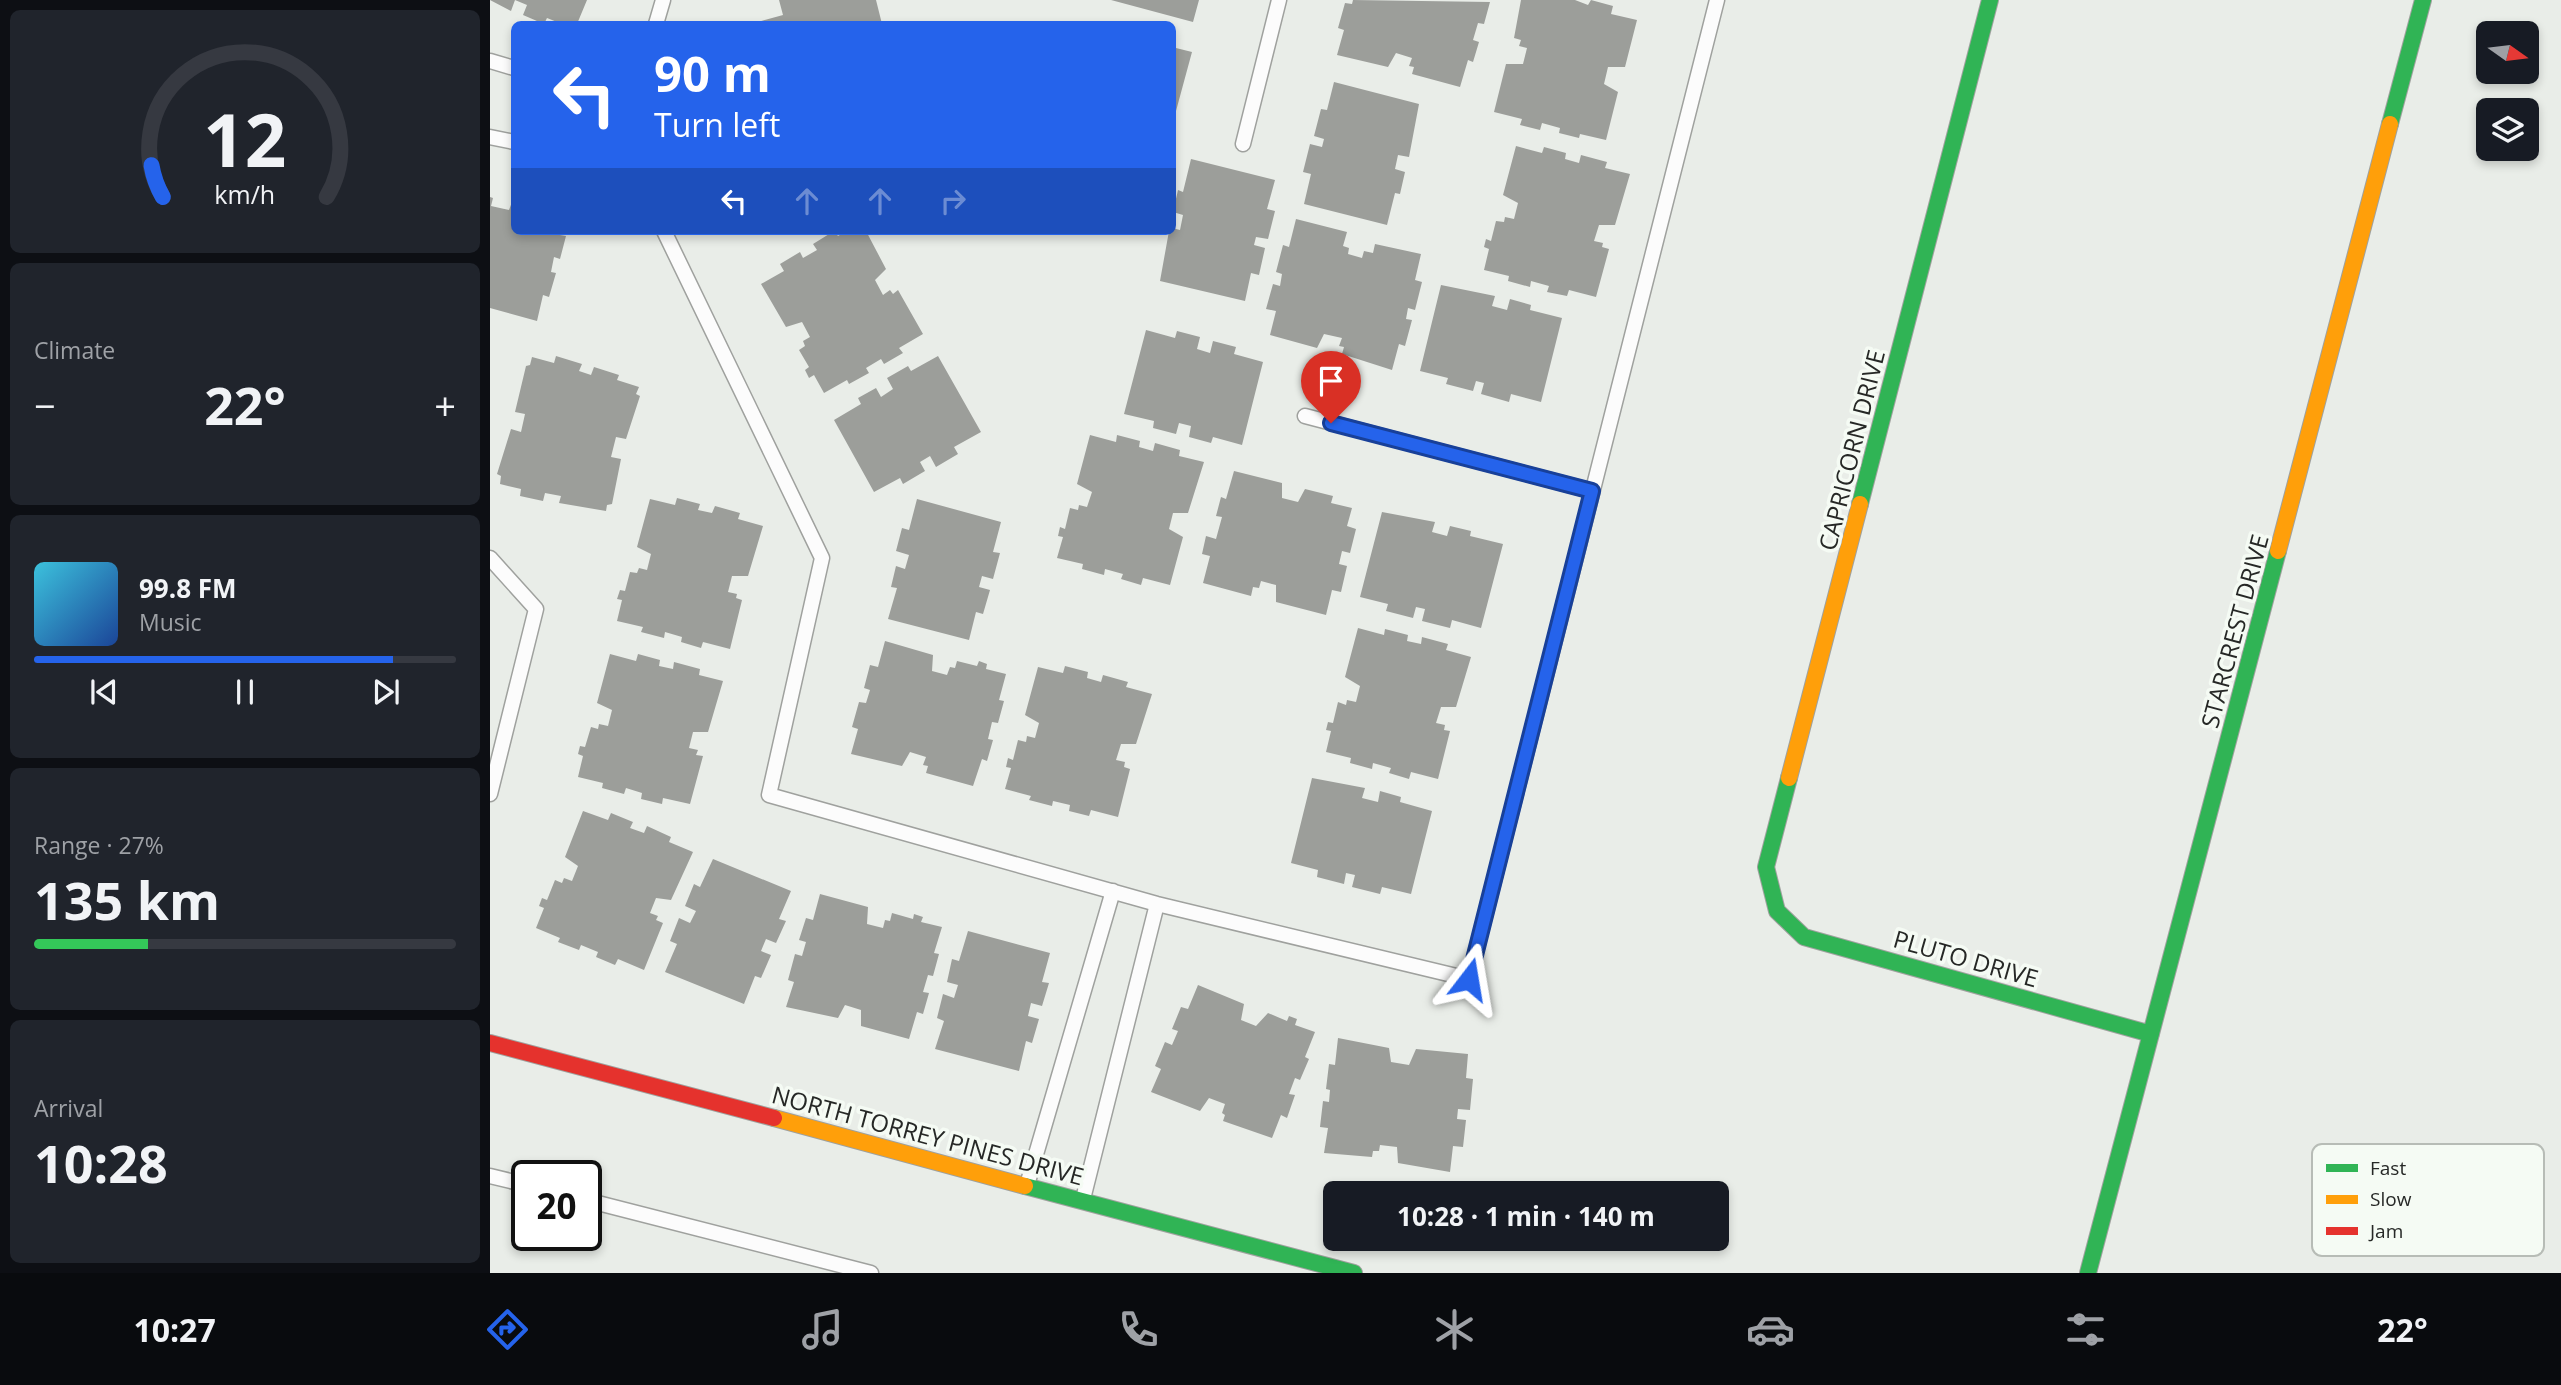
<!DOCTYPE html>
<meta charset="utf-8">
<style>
body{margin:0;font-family:"Open Sans",sans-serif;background:#20242c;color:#f1f3f6;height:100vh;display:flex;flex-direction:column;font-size:26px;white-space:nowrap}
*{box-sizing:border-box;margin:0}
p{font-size:23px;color:#9ea1a6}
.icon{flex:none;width:38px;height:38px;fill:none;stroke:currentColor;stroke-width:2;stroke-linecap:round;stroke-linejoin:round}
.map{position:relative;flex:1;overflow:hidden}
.sheet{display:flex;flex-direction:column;gap:10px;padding:10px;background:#0d0f14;width:490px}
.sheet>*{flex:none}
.hud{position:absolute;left:21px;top:21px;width:665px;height:214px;border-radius:10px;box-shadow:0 4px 10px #0003;background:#2563eb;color:#fff;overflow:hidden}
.needle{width:46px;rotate:104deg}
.tools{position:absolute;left:1986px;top:21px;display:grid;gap:14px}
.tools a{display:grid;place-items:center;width:63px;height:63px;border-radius:10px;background:#171b24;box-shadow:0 4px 10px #0003;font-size:35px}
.speed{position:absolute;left:21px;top:1160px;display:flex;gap:14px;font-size:35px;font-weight:700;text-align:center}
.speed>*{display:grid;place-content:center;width:91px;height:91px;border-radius:50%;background:#171b24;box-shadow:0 4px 10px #0003;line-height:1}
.speed .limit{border:4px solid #111;border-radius:10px;background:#fff;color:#111}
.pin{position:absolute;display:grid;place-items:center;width:60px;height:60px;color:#fff;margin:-72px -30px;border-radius:50% 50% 50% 0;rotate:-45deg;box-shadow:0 0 7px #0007}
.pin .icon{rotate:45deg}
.me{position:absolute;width:77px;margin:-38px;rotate:14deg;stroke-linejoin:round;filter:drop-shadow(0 0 5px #0008)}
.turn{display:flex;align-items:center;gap:24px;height:147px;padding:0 28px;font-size:32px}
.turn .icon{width:91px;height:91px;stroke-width:2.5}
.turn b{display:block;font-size:49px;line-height:60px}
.lanes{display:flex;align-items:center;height:66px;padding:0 28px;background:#0003;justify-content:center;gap:35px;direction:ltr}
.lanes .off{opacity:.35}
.big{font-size:52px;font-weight:700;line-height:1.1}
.sheet .widget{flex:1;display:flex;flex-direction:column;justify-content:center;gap:10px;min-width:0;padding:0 24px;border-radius:10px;background:#20242c}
.sheet .dial{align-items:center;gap:0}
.dial svg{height:182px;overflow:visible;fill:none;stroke:#363941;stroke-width:7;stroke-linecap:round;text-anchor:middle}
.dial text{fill:#f1f3f6;stroke:none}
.song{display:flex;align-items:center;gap:21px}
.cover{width:84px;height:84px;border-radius:10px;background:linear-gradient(135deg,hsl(190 70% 55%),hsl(220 70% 35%))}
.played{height:7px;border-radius:4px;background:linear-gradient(90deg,#2563eb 85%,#363941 85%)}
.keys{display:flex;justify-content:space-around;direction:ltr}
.heat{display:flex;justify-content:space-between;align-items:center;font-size:38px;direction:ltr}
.charge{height:10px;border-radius:5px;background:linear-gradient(90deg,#34c759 27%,#363941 0)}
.trip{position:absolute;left:833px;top:1181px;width:406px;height:70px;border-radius:10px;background:#171b24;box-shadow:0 4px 10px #0003;font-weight:700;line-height:70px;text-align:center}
.dock{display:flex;height:112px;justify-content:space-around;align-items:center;background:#090b0e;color:#9ea1a6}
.dock .icon{width:49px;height:49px}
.dock .active{color:#2563eb}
.dock b{font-size:32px;color:#f1f3f6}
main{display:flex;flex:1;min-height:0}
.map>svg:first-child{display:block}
.building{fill:#9c9e9a}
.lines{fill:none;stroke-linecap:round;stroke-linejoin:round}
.lane-casing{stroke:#9fa19e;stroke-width:17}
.fast-casing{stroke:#9fa19e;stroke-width:18}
.slow-casing{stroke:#9fa19e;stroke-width:18}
.jam-casing{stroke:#9fa19e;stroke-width:18}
.lane{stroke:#fcfcfc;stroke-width:14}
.fast{stroke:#30b455;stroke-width:16}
.slow{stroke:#ff9f0a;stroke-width:16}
.jam{stroke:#e5322d;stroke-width:16}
.route-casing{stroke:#184099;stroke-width:18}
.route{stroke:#2563eb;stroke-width:12}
.labels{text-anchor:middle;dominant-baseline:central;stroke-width:7;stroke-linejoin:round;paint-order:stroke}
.street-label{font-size:24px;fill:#262826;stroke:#f5fbf4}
.key{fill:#f5fbf4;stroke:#b7bcb6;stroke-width:2}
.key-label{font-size:19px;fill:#262826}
</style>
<main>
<section class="sheet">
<div class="widget dial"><svg viewBox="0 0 100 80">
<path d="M14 69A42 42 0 1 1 86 69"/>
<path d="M14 69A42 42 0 0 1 9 55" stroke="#2563eb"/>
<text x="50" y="56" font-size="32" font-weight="700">12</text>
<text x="50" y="72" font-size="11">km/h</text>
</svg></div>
<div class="widget"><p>Climate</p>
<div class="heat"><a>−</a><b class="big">22°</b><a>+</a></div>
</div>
<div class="widget">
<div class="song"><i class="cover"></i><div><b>99.8 FM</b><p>Music</p></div></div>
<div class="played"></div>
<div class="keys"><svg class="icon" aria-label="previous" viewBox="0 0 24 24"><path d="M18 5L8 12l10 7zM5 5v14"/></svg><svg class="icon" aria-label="pause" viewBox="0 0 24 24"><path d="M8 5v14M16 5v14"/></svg><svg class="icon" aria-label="next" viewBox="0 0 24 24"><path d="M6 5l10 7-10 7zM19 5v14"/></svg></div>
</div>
<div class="widget"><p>Range · 27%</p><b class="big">135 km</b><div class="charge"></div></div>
<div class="widget"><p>Arrival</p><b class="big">10:28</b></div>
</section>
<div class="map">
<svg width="2071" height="1273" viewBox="0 0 2071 1273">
<rect width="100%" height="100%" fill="#e9ede8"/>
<path class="building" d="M0,0H97L87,24H72L57,18L54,24L33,15L37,5L25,0L21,11Z
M289,0H386L392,24H260L293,15Z
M621,0H709L703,22Z
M863,0L1000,2L994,24L988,23L983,40L989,42L983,62L978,60L970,87L922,74L924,67L919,66L922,58L906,53L898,67L847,55L854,30L848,28L855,3L862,4Z
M1031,0H1085L1098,5L1101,0L1123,6L1121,14L1147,20L1135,67H1118L1114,84L1128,92L1116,140L1090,134L1089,138L1069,133L1070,128L1052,123L1050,130L1030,125L1032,119L1004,112L1016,64H1033L1037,48L1029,46L1031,40L1024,38Z
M682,47L702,52L683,122H682Z
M844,82L929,104L919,157L908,155L905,169L915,172L910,194L905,193L897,225L814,204L821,174L813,172L820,144L832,147L834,139L824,136L831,109L837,110Z
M1026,146L1052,153L1054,147L1076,153L1075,159L1089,163L1091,155L1117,162L1115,168L1140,174L1125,225H1109L1104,241L1113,243L1112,247L1119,249L1106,297L1079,290L1077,296L1057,292L1059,286L1041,281L1040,287L1018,281L1019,276L994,270L999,249L994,247L996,239L1001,241L1006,221L1014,222L1015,217L1024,219L1028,203L1013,195Z
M701,159L785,180L777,209L785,211L778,239L766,237L764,245L775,248L769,275L761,273L755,301L670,281L679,231L682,228L690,230L693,215L683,212L688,190L693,192Z
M0,197L3,198L1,206L19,210L22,202L24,203V231H71L70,235L76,236L70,259L64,257L61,272L66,273L59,297L53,295L47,321L0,308Z
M806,219L857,232L853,246L859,248L858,254L872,258L874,251L883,253L885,244L931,254L925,280L932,282L925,310L918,308L916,319L922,320L915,346L909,344L902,370L852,354L854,347L849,346L852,338L834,334L827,348L780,335L786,311L776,309L783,284L790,286L792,274L786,272L793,245L799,247Z
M344,231L348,236L357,231H376L396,269L385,280L393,295L400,290L403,294L408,290L433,334L409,348L413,353L394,364L391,359L376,368L379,373L359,384L357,380L334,393L324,375L319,378L315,370L319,367L309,350L315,346L313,341L320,337L312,322L296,327L271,284L294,271L290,264L310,252L313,258L327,250L323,244Z
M951,285L1005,296L1002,306L1017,310L1020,299L1041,305L1040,310L1072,318L1051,402L1021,394L1019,402L991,394L994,383L986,381L983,391L956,384L958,378L930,371Z
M656,330L685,338L687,331L710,337L707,349L720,353L723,341L746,347L744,354L773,362L752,445L723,437L721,443L699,437L701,426L689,423L686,434L663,428L664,421L634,414Z
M66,356L92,364L89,371L101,375L104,367L129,375L127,380L149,387L146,394L150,396L136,439L126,437L121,457L131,459L122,504L117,505L116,511L69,503L71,496L55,493L53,501L30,496L31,489L10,484L11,476L7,474L21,429L31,432L35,414L25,412L36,366L40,365L42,357L64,363Z
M448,356L491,432L464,447L468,454L446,467L440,456L430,462L435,471L413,484L410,478L384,492L344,420L371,404L368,398L386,388L391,397L403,389L397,378L418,366L421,371Z
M600,435L626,442L627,435L650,441L649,447L663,451L665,443L690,450L689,456L714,462L698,513H683L679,529L693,537L680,585L653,578L651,585L631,579L633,574L615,569L614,575L592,569L593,564L567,558L573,537L568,536L570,527L575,529L580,508L588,510L589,505L597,507L602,492L587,484Z
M744,471L792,483V498L808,502L815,489L843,496L841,503L862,508L857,526L866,529L860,553L852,551L849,564L857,566L851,592L842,590L836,615L786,602V585L771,581L769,588L763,587L761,596L713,583L720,556L712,554L716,536L726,539L732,517L726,516L731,497L736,499Z
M187,498L210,504L208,510L222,513L225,506L250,513L248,519L273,526L258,576H242L238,592L247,594L246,598L252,600L240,649L213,642L211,648L191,642L192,637L175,632L174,638L151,632L153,627L127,621L132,600L127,599L130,590L135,591L140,572L147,573L149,568L157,570L161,554L147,547L160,499L185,505Z
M427,499L511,522L503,552L510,553L503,579L492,576L489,587L500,590L493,614L486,612L479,640L398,619L407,588L401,587L406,566L415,569L419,555L406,551L412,528L419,530Z
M892,512L945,522L942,532L957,536L960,526L981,531L980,536L1013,544L991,628L962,620L960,628L932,621L935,609L926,607L923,618L896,611L898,604L870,597Z
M868,628L894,635L895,629L918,635L917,641L931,644L932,637L958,644L956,650L981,657L966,707H951L946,723L955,725L954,730L960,731L948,779L921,772L919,779L899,773L901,768L883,763L882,769L860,763L861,758L836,752L841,731L836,730L838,722L843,723L848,702L856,705L857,700L866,702L870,686L855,677Z
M395,641L443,655L442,671L457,675L460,667L465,668L467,661L487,666L489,661L497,664L496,669L516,674L509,700L514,701L508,723L502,722L498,739L503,740L497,761L492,759L483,786L436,773L438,766L433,765L436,757L420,752L412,766L361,754L368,729L362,727L369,702L376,703L380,690L374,688L380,665L388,667Z
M120,654L146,661L148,654L170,660L169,666L183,669L184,662L210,669L209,675L233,681L218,732H203L199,748L208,750L206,755L213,756L200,804L173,798L172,804L151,799L152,793L136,788L134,794L112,788L113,783L88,777L93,756L88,754L90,746L95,747L101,727L108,729L109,724L118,726L122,710L107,703Z
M575,666L598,672L597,678L611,682L613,675L638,682L636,687L662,694L646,744H631L626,760L635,762L634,767L640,769L628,817L601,810L599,816L579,811L580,805L563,801L562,806L539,800L541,796L515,789L521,768L516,767L518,758L523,760L528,740L536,742L537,736L545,738L549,723L535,715L548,667L573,673Z
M822,778L875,788L872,798L888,802L890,791L911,797L910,802L942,811L921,894L892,887L890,894L862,887L865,875L856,873L854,884L827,877L828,870L801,863Z
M93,811L118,820L121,813L143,822L140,828L154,833L157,826L181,837L179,842L203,852L181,900L166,898L160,913L168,916L166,920L173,923L154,970L128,959L125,965L106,957L108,952L91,945L89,950L68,942L70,938L46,928L54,908L49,906L52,898L57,900L65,880L72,883L74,878L82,881L88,866L75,857Z
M223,859L301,891L289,919L296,921L286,943L276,939L271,951L281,955L271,978L265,976L254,1004L175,972L187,944L180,941L189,918L200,923L206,911L195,906L204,884L210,887Z
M330,894L378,907L377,924L393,928L395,920L400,921L402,913L423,919L424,914L433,917L431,922L452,927L444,953L449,954L443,976L438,975L433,992L439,993L433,1014L427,1012L419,1039L371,1026V1010L355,1005L348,1018L296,1007L304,982L298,980L305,954L312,956L316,942L309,940L316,918L323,920Z
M478,931L560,953L552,982L559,983L552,1006L541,1003L538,1016L549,1019L542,1043L536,1041L529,1071L445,1049L454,1021L447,1018L453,994L464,998L468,985L457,982L462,959L469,961Z
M708,985L754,1004L751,1020L766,1026L778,1013L797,1021L799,1016L807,1019L805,1025L825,1032L815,1057L819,1059L810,1080L805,1078L799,1094L805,1095L797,1118L791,1115L782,1138L733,1121L735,1115L732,1113L735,1104L719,1098L710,1111L661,1092L671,1069L665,1066L675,1042L682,1045L688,1031L682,1029L691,1007L698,1009Z
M848,1038L899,1048L901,1062L919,1065L926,1049L978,1054L976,1078L983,1079L980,1110L968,1109L967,1119L976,1120L973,1147L963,1146L960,1172L908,1163L907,1147L890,1145L889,1151H883L882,1157L834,1153L838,1128L830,1127L833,1101L839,1102L840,1090L836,1089L839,1064L845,1065Z"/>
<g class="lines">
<g class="lane-casing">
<path id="lane" d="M166,24L173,0
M0,61L24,68
M0,137L24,142
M753,144L789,0
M174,231L332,558L279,795L667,904L979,979L1227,0
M815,416L1102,491
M0,558L46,609L0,794
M0,1176L37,1185
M537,1185L623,891
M593,1199L667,904
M96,1200L381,1273"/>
</g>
<g class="fast-casing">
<path id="fast" d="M1900,124L1933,0
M1370,504L1500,0
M1299,778L1276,867L1287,911L1314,937L1661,1034
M535,1186L864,1273
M1598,1273L1788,551"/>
</g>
<g class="slow-casing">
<path id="slow" d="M1788,551L1900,124
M1299,778L1370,504
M284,1118L535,1186"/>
</g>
<g class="jam-casing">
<path id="jam" d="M0,1043L284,1118"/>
</g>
<use href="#lane" class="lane"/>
<use href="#fast" class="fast"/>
<use href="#slow" class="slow"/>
<use href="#jam" class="jam"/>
</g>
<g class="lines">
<g class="route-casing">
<path id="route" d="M841,423L1102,491L979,979"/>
</g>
<use href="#route" class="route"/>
</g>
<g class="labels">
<g class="street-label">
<text transform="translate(1361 450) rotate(-76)">CAPRICORN DRIVE</text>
<text transform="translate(1744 631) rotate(-75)">STARCREST DRIVE</text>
<text transform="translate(1476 958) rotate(16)">PLUTO DRIVE</text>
<text transform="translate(438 1135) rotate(15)">NORTH TORREY PINES DRIVE</text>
</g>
</g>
<rect x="1822" y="1144" width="232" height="112" rx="10" class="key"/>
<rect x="1836" y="1164" width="32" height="8" fill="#30b455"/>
<rect x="1836" y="1195" width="32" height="9" fill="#ff9f0a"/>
<rect x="1836" y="1227" width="32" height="8" fill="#e5322d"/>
<g class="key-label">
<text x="1880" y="1175">Fast</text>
<text x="1880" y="1206">Slow</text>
<text x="1880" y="1238">Jam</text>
</g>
</svg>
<div class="tools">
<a><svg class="needle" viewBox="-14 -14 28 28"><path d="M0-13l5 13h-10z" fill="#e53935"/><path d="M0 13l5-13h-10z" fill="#9ea1a6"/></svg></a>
<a><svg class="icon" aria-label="layers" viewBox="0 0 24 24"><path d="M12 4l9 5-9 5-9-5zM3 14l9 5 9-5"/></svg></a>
</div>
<div class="speed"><div class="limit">20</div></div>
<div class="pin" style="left:841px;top:423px;background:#d93025"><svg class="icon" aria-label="arrive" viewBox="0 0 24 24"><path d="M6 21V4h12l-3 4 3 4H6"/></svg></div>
<svg class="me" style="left:979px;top:979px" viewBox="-20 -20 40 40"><path d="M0-17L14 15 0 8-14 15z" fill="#2563eb" stroke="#fff" stroke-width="4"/></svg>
<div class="trip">10:28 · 1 min · 140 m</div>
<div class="hud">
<div class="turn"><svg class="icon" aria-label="left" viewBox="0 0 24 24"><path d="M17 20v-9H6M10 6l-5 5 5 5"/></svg><div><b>90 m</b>Turn left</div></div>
<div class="lanes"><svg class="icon" aria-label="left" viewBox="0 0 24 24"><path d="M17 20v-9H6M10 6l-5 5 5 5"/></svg><svg class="icon off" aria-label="ahead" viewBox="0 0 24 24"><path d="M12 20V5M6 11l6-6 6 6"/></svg><svg class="icon off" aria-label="ahead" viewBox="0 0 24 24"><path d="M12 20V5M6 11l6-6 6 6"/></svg><svg class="icon off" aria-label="right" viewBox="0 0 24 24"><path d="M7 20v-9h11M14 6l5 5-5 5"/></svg></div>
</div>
</div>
</main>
<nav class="dock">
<b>10:27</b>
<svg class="icon active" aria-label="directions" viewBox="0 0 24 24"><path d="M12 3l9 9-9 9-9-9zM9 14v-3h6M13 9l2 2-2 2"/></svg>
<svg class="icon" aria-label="music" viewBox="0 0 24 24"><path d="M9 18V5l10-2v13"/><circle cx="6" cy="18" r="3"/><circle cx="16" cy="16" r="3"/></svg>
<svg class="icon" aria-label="phone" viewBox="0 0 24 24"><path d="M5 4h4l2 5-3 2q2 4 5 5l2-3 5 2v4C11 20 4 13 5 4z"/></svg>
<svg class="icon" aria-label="climate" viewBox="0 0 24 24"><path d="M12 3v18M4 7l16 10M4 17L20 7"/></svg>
<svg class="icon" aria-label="car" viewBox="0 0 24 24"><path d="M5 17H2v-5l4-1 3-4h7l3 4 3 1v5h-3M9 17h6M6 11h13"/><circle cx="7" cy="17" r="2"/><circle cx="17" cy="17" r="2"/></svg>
<svg class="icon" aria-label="filters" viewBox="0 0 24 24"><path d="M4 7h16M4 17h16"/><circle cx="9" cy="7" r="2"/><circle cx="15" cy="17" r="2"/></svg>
<b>22°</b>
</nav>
